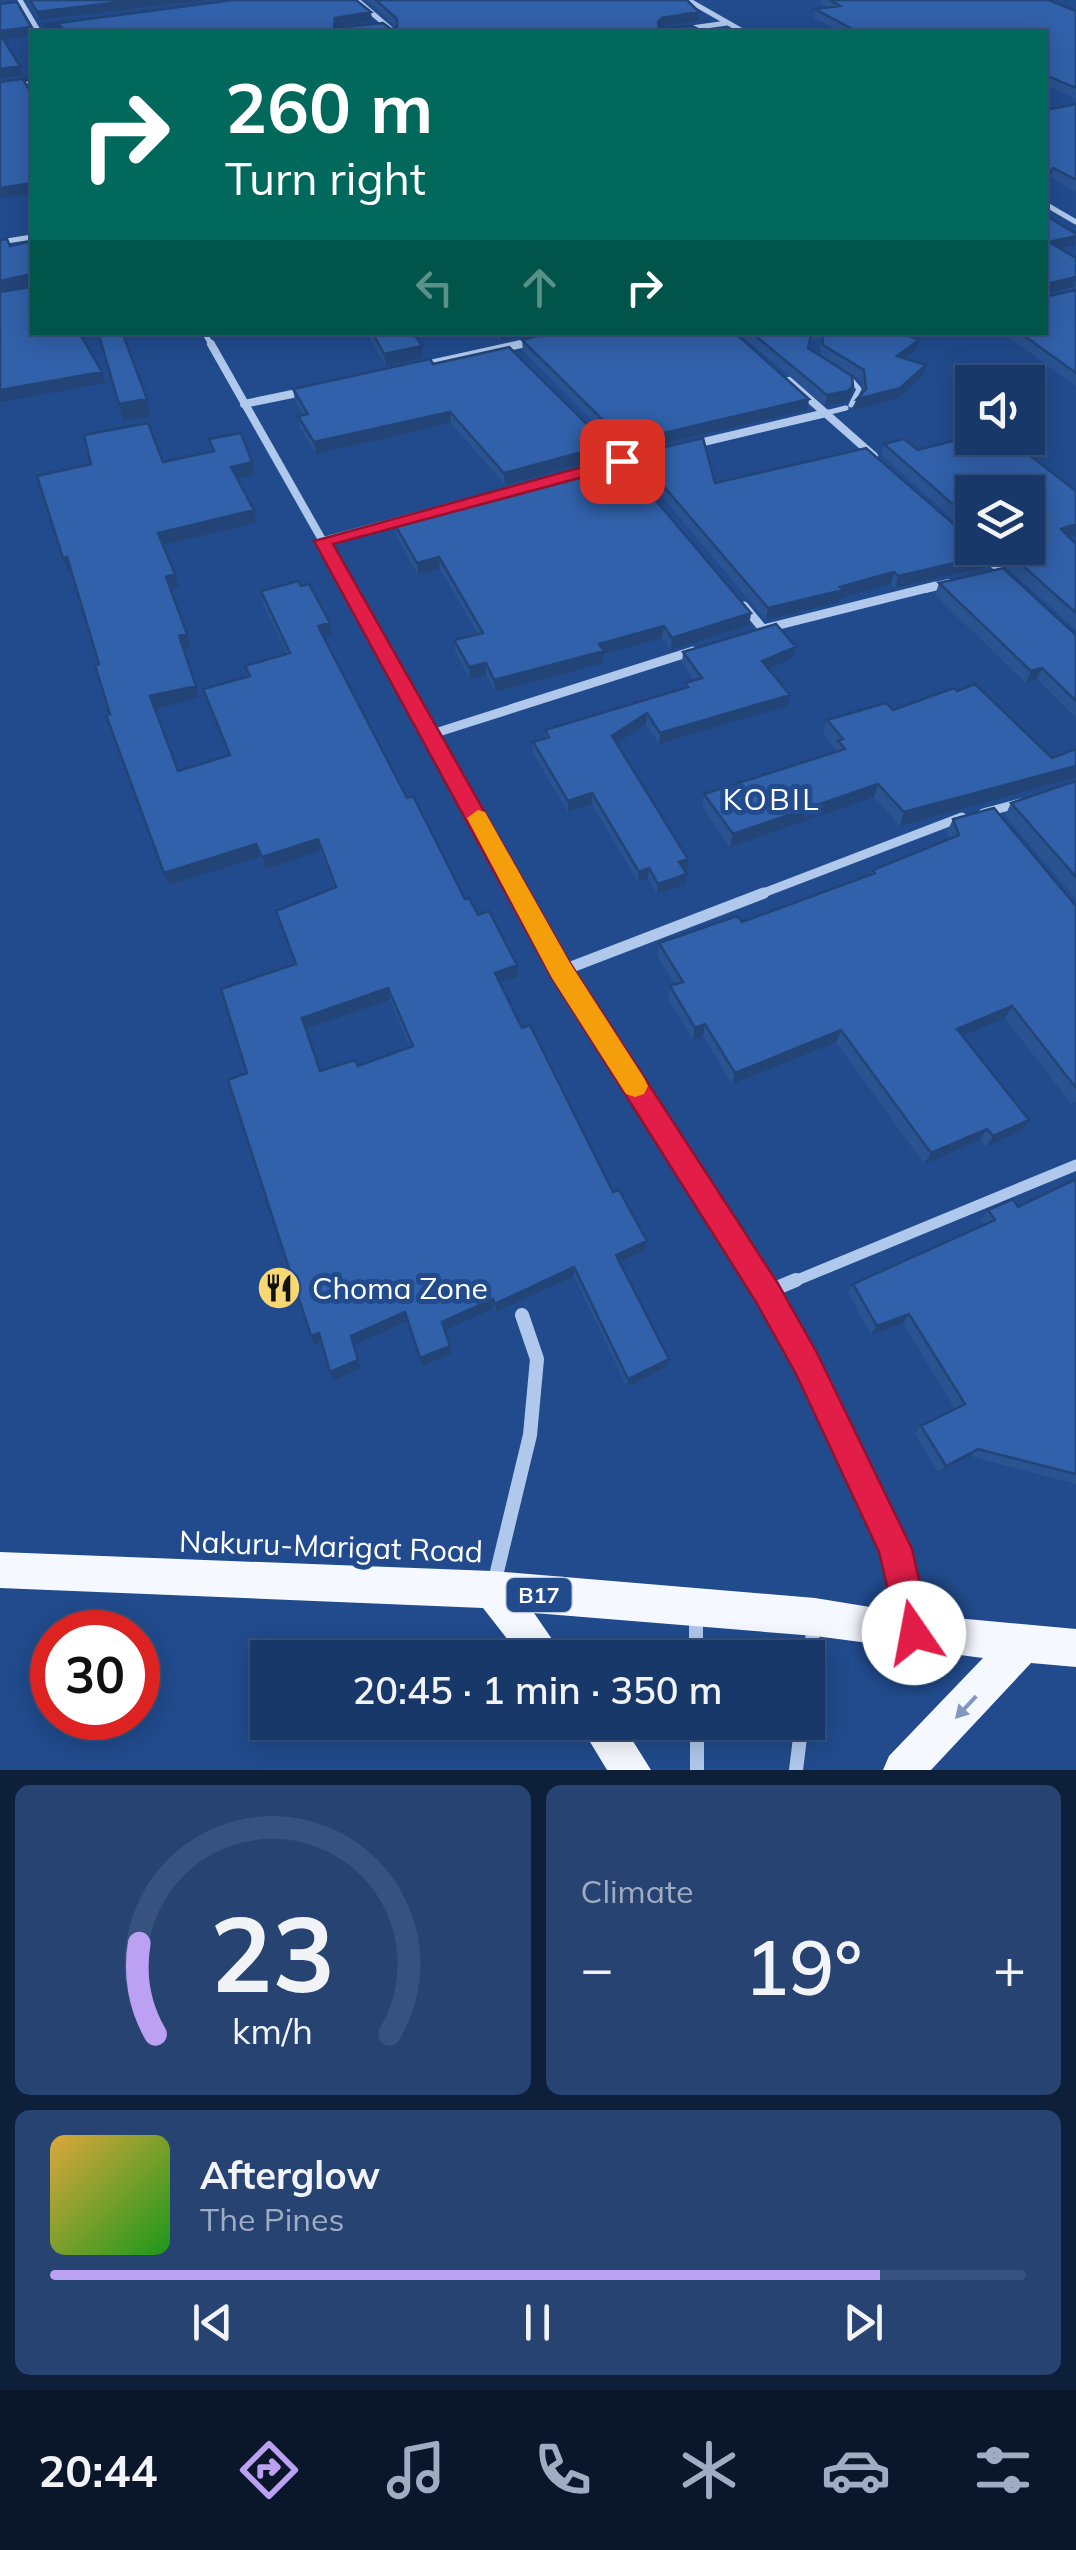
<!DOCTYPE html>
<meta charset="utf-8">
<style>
body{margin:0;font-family:Mulish,sans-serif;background:#264372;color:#f1f3f6;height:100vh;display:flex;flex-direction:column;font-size:38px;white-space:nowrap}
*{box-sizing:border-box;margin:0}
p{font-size:32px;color:#9facc1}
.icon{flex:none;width:55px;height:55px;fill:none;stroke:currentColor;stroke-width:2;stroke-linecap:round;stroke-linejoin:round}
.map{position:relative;height:1770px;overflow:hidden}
.drawer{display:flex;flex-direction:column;gap:15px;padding:15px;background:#0e1f3a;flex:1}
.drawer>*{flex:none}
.hud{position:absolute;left:30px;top:30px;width:1018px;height:305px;border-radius:0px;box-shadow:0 5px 25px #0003,0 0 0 2px #37527e;background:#00695c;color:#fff;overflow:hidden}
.tools{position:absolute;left:955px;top:365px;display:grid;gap:20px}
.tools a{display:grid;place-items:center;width:90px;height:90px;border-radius:0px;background:#19386a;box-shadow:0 5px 25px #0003,0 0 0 2px #37527e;font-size:50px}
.speed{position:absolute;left:30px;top:1610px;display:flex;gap:20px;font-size:50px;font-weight:700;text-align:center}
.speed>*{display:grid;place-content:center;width:130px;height:130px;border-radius:50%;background:#19386a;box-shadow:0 5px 25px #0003,0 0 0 2px #37527e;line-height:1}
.speed .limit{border:15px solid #d22;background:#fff;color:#111}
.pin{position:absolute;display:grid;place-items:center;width:85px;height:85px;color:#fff;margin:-42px;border-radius:20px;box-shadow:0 5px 15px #0006}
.me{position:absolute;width:110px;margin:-55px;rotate:348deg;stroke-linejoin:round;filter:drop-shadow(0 0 8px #0008)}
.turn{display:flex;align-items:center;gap:35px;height:210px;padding:0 30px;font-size:45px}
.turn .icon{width:130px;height:130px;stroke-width:2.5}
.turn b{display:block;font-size:70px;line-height:85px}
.lanes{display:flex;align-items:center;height:95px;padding:0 30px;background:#0003;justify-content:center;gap:50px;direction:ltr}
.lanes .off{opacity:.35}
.big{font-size:75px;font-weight:600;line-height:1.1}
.drawer .card{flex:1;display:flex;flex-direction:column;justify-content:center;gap:15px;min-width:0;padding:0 35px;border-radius:15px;background:#264372}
.drawer .dial{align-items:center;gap:0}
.dial svg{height:260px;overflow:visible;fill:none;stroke:#37527e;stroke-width:7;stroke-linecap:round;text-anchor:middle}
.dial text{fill:#f1f3f6;stroke:none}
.song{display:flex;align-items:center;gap:30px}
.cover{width:120px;height:120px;border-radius:15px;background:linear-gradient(135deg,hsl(40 70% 55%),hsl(120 70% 35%))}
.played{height:10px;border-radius:5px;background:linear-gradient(90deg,#bca0f2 85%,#37527e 85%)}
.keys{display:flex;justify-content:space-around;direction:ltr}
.heat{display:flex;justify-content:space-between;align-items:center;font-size:55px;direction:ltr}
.drawer .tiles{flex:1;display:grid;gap:15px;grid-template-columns:1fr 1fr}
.card:last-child{grid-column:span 2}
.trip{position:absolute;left:250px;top:1640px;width:575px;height:100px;border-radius:0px;background:#19386a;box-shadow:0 5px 25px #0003,0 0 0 2px #37527e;font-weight:600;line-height:100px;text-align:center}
.tabs{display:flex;height:160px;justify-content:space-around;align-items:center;background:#0a162a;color:#9facc1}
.tabs .icon{width:70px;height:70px}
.tabs .current{color:#bca0f2}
.tabs b{font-size:45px;color:#f1f3f6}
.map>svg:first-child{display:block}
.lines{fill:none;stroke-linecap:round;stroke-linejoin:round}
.service{stroke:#b0c8ec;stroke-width:5}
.minor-far4{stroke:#b0c8ec;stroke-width:5}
.minor-far3{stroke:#b0c8ec;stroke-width:8}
.minor-far2{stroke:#b0c8ec;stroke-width:9}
.minor-far1{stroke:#b0c8ec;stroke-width:11}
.minor{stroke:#b0c8ec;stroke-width:14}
.primary{fill:#f5f8ff;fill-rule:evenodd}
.wall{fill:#2a5392;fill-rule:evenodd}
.shaded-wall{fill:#247}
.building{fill:#3161aa;stroke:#247;stroke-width:2.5;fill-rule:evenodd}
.oneway{fill:#8099c0}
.route{fill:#e11d48;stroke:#92132f;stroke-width:2.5}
.slow{fill:#f59e0b}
.labels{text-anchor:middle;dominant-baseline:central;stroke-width:10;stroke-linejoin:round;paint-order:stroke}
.shield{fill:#214b8d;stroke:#bcc9dd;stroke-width:2.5}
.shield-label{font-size:22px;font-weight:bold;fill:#fff}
.quarter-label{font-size:30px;letter-spacing:2.5px;fill:#fff;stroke:#214b8d}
.near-poi-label{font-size:30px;fill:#fff;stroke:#214b8d;text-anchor:start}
.near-street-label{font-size:30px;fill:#fff;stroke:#214b8d}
</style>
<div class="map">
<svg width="1076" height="1770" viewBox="0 0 1076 1770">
<rect width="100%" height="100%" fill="#214b8d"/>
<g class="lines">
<path class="service" d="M848,376L859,389L851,405
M826,413L846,408"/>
<path class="minor-far4" d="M20,0L39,32
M357,0L394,32
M688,0L744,32
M663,32L727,23
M0,85L32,80
M1045,204L1076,222
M0,242L32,237
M204,332L212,346
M510,346L532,341"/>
<path class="minor-far3" d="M211,344L350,589
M421,366L521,344
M789,381L874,456
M244,404L307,391
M600,440L627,467
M691,445L826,413
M323,541L524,487
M976,548L1008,577
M925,589L949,583"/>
<path class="minor-far2" d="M348,586L520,895
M744,606L763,629
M767,628L935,586
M432,734L693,651
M983,813L1020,803
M758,895L962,817"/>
<path class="minor-far1" d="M519,893L561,971L761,1283
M561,971L764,893
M790,1283L1076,1165"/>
<path class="minor" d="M759,1280L806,1364L895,1549L911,1622
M767,1292L796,1280
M494,1584L530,1435L537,1359L522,1315
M696,1614V1658
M808,1676L814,1623
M697,1722V1770
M796,1770L802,1722"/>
<path class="primary" d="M0,1552L492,1571L815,1598L913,1614L1076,1629V1667L1031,1663L931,1770H883L889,1756L983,1658L815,1636L534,1613L565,1658H522L483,1608L0,1588Z
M578,1722H621L651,1770H607Z"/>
</g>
<path class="wall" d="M27,0H208L39,20Z
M367,0H687L698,21L661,26L659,28L704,32H45L43,25L372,21L336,28H397Z
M821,0H1049L1076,11V99L1045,85V32H841L814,18L815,9L827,7L821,4Z
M1076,104V192L1050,177L1045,185V110Z
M1045,215L1076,234L1075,245L1061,249L1076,258V288L1046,294L1049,296L1076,290V386L1001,332H1045Z
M366,332H413L422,358L386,366Z
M492,332H539L500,341Z
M737,332H917L912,337L919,340L916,350L905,359L926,365L923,376L897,399L854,410L863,393L862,381L829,361L853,386L851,397L846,402L825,406ZM820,339L821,356L809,348L811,340Z
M522,340L809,399L807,410L624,453L523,351Z
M433,364L608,457L505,485L451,423L316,454L300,428L298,416L303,415L295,401L293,389Z
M209,439L252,462L255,475L237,478L254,510L256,523L163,545L179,587L170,589L191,647L183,649L199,698L155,709L178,771L229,755L203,689L248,677L245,666L287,654L263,604L261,591L332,635L324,637L407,798L465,899L517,965V977L500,983L522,1028L613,1192L647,1241L645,1250L619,1262L669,1359L666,1367L627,1387L574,1276L496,1312L494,1308L444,1330L451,1354L422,1366L407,1321L354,1345L361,1368L334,1380L322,1342L315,1345L247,1073L294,964L276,911L334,887L320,851L265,869L260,857L168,885L110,714L99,664L71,570L68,571L63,558L163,462L212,452ZM390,1000L410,1047L358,1066L320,1071L306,1029Z
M884,444L918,450L1076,491V535L1068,537L1076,544V630L986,548H1028L972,492V536L881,455Z
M636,454L715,483L986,567L895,588L891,584L841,598L840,602L766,620L636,466Z
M515,486L751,613L749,625L671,650L662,638L604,654L603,663L495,692L486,675L470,679L455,652L454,640L478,634L440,569L418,575L396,535L394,523L515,491Z
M939,583L1076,635V718L1037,679L1026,683L935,595Z
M796,647L793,658L768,669L787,706L659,744L646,724L616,743L688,859L687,870L684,871L687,874L685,885L657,894L648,879L638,882L592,804L568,812L533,753V742L544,738L545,730L684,688L685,683L694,680L682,663L683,652Z
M893,710L1052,758L900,826L874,797L730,847L702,807L704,794L835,752L836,749L823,733L827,720Z
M1076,781V899L1005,816L1011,803Z
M953,819L1076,906V1102L1071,1104L1005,1018L963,1036L1029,1120L1021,1131L986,1147L980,1140L924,1164L836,1042L732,1084L703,1036L693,1040L668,999L670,986L675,985L657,956L659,943L742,922L871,874L873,870L950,839L947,832Z
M1076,1179V1484L970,1456L938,1472L915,1434L921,1426L955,1409L903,1323L871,1335L848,1293L853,1284L984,1225L981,1220L988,1210L1018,1207Z"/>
<path class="shaded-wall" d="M137,0H209L39,20L37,12Z
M371,12L372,21L336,27L334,32L335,18Z
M699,12L698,21L661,26L657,31L658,22L662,18Z
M58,23L61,32H45L43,25Z
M31,27L32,35L0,40V31Z
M20,66L23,75L0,79V69Z
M32,183V194L0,198V188Z
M1076,236L1075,245L1046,252L1049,242Z
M27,275L31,286L0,292V281Z
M1076,277L1075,287L1045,294L1046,284Z
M500,332H539L500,341Z
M919,340L916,350L895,367L897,356Z
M422,346V358L386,366L384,354Z
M926,365L923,376L897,399L854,410L857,399Z
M102,372L105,383L0,402V390Z
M853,386L851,397L846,402L825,406L827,395Z
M147,399L151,416L124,421L119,404Z
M809,399L807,410L624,453L625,442Z
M450,412L451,423L316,454L314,442Z
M608,445V457L505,485L504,473Z
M252,462L255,475L234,479L231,467Z
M254,510L256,523L162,545L158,533Z
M1076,524V535L1056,541L1061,529Z
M990,555L986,567L895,588L898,576Z
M67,557L71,570L68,571L63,558Z
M439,557L440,569L418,575L417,563Z
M894,572L891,584L841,598L840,602L766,620L768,608Z
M175,574L179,587L169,589L166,577Z
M751,613L749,625L671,650L672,638Z
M330,623L332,635L320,638L318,626Z
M664,626L662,638L604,654L603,663L495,692L494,680L599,644Z
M187,634L191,647L183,649L179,636Z
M796,647L793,658L760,672L762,661Z
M486,663V675L470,679L469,667Z
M1042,668L1037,679L1026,683L1031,671Z
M196,686L199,698L155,709L150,696Z
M790,695L787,706L659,744L660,733Z
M647,713L646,724L611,747L612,736Z
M1076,766V777L900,826L904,812Z
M878,784L874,797L730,847L733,834Z
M592,793V804L568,812V801Z
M318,839L320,851L265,869L262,857Z
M256,844L260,857L168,885L164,873Z
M688,859L687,870L678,873L679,862Z
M649,868L648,879L638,882L639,872Z
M687,874L685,885L657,894L658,884Z
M517,965V977L495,984V973Z
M388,988L390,1000L305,1029L302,1018Z
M1012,1006L1005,1018L951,1041L957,1029Z
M705,1024L703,1036L693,1040L695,1028Z
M841,1030L836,1042L732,1084L735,1073Z
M1029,1120L1021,1131L986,1147L993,1136Z
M987,1129L980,1140L924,1164L931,1153Z
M647,1241L645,1250L615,1264L616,1255Z
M574,1267V1276L496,1312L495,1304Z
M493,1299L494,1308L443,1331L442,1322Z
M405,1312L407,1321L354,1345L361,1368L334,1380L330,1372L351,1336Z
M909,1314L903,1323L871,1335L877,1326Z
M319,1333L323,1341L315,1345L311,1336Z
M450,1346L451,1354L422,1366L420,1358Z
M669,1359L666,1367L627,1387L628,1379Z
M978,1449L970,1456L938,1472L946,1466Z"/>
<path class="building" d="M30,0H137L37,12Z
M232,0H356L371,12L335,18L334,28L383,23L391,29L397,28V19L376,0H687L699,12L662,18L658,22L659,28L692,26L704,32H65L58,23L43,25Z
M830,0H1049L1076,11V88L1045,75V32H858L815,9L840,6Z
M17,2L31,27L0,31V4Z
M0,34L20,66L0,69Z
M28,78L30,80L24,81L32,95V183L0,188V82Z
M1076,104V180L1053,168L1045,181V110Z
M1045,215L1076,234V236L1049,242L1076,258V277L1046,284L1045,286Z
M7,239L10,246L32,241V278L27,275L0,281V240Z
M32,284V332H79L102,372L0,390V292L31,287Z
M1076,290V373L1019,332H1045V293L1049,296Z
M98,332H122L147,399L119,404Z
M372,332H413L422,346L384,354Z
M553,332H734L809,399L625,442L522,340Z
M751,332H812L808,348L852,376L853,386L848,391L827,395Z
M822,332H906L904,334L919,340L897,356L926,365L900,388L857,399L866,389L864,370L823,345Z
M509,347L608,445L504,473L450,412L314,442L298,416L308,414L293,389L430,359L433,364Z
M148,423L163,462L214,451L209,439L241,433L252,462L231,467L254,510L158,533L175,574L166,577L187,634L179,636L196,686L150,696L178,771L230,755L203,689L250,676L245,666L290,653L261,591L298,581L301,586L309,584L330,623L318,626L407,798L413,796L465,899L469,898L478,915L489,911L517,965L495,973L522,1028L530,1025L613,1192L619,1190L647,1241L616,1255L669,1359L628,1379L574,1267L495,1304L493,1299L442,1322L450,1346L420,1358L405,1312L351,1336L358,1360L330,1372L319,1333L311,1336L228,1080L247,1073L221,989L296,964L276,911L336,887L318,839L262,857L256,844L164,873L106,715L110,714L95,665L99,664L67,557L63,558L37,476L91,464L84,435ZM388,988L413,1046L358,1066L355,1060L320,1071L302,1018Z
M972,436V438H1007L1076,491V524L1061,529L1076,544V613L1003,548H1028V492H972V521L884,444L904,439L918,450Z
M703,438L715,483L866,448L972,540V548H981L990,555L898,576L894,572L840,587L843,590L768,608L636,454Z
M620,458L751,613L672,638L664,626L599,644L604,651L494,680L486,663L469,667L454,640L483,633L439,557L417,563L394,523L518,490L515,486Z
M1003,568L1076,635V701L1042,668L1031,671L939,583Z
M776,624L796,647L762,661L790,695L660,733L647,713L612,736L688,859L679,862L687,874L658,884L649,868L639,872L592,793L568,801L533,742L549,737L545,730L688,687L685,683L702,678L683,652Z
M975,684L1052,758L1076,749V766L904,812L878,784L733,834L704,794L845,749L838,741L843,739L827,720L886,703L893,710L954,688L957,691Z
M1076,781V877L1011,803Z
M994,808L1076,906V1088L1012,1006L957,1029L1029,1120L993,1136L987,1129L931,1153L841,1030L735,1073L705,1024L695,1028L670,986L683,982L659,943L737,916L742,922L875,873L873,870L959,835L953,819Z
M1076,1179V1474L978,1449L946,1466L921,1426L965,1404L909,1314L877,1326L853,1284L995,1220L988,1210L1013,1199L1018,1207Z"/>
<defs><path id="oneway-solid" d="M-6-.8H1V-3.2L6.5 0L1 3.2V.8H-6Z" transform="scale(2.5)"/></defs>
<use class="oneway" href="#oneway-solid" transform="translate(966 1707) rotate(133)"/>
<path class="route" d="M622,456L630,461L628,465L333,544L570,963L777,1282L817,1353L912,1549L931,1633L926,1645L914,1650L901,1645L879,1552L796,1374L756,1302L552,978L314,541Z"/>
<path class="slow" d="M478,810L485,812L570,963L644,1078L648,1086L644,1094L635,1097L626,1094L552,978L467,818Z"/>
<defs>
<g id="restaurant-disc" transform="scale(2.25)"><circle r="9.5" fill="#f8d872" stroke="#214b8d"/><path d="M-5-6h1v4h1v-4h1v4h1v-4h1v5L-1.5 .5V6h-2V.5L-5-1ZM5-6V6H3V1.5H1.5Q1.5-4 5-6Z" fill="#111"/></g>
</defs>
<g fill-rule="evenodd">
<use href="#restaurant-disc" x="279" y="1288"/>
</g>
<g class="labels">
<rect class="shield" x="506.5" y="1578" width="65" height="34" rx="8"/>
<g class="shield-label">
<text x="539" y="1595">B17</text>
</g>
<g class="quarter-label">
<text x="772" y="799">KOBIL</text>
</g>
<g class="near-poi-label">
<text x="312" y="1288">Choma Zone</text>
</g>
<g class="near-street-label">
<text transform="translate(331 1546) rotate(2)">Nakuru-Marigat Road</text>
</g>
</g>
</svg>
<div class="tools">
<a><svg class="icon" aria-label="sound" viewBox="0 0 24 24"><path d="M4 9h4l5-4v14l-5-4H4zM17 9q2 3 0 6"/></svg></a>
<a><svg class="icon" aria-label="layers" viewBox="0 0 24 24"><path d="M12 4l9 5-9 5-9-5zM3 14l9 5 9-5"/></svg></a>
</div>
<div class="speed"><div class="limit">30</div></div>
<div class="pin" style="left:622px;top:461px;background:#d93025"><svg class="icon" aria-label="arrive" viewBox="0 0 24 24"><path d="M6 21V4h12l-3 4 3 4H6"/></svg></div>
<svg class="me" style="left:914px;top:1633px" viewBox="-20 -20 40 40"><circle r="19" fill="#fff"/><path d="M0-13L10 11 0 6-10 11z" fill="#e11d48"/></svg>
<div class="trip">20:45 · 1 min · 350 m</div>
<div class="hud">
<div class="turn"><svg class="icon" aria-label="right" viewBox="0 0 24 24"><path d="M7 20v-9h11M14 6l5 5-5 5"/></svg><div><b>260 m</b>Turn right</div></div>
<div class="lanes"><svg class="icon off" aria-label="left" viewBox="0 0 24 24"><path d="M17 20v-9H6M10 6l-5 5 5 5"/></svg><svg class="icon off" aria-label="ahead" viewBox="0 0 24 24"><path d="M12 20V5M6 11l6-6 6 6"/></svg><svg class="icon" aria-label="right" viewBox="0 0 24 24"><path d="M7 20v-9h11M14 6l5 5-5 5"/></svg></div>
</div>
</div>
<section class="drawer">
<div class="tiles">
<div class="card dial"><svg viewBox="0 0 100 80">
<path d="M14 69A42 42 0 1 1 86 69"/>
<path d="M14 69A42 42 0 0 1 9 41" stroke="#bca0f2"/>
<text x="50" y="56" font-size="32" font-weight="700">23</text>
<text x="50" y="72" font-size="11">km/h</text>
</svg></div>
<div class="card"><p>Climate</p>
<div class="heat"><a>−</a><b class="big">19°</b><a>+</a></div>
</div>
<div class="card">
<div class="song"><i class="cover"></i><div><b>Afterglow</b><p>The Pines</p></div></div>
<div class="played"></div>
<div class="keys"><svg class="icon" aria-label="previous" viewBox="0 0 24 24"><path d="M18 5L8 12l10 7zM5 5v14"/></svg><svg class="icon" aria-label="pause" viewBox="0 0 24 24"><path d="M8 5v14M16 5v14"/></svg><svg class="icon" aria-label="next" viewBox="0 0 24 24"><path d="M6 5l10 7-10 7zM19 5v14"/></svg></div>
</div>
</div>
</section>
<nav class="tabs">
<b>20:44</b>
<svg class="icon current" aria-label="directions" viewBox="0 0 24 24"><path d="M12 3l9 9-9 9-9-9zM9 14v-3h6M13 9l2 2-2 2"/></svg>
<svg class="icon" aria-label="music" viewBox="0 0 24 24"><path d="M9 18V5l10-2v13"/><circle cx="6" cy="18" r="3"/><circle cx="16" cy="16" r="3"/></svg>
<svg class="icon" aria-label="phone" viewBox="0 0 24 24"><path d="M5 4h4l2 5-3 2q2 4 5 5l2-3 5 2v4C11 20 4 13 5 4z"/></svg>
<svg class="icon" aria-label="climate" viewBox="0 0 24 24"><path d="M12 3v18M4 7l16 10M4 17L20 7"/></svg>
<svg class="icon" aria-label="car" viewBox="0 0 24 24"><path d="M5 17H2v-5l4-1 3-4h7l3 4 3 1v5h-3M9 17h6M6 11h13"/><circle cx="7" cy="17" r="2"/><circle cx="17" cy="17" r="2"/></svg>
<svg class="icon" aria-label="filters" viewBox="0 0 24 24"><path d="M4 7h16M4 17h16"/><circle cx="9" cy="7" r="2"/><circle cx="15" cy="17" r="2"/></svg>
</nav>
